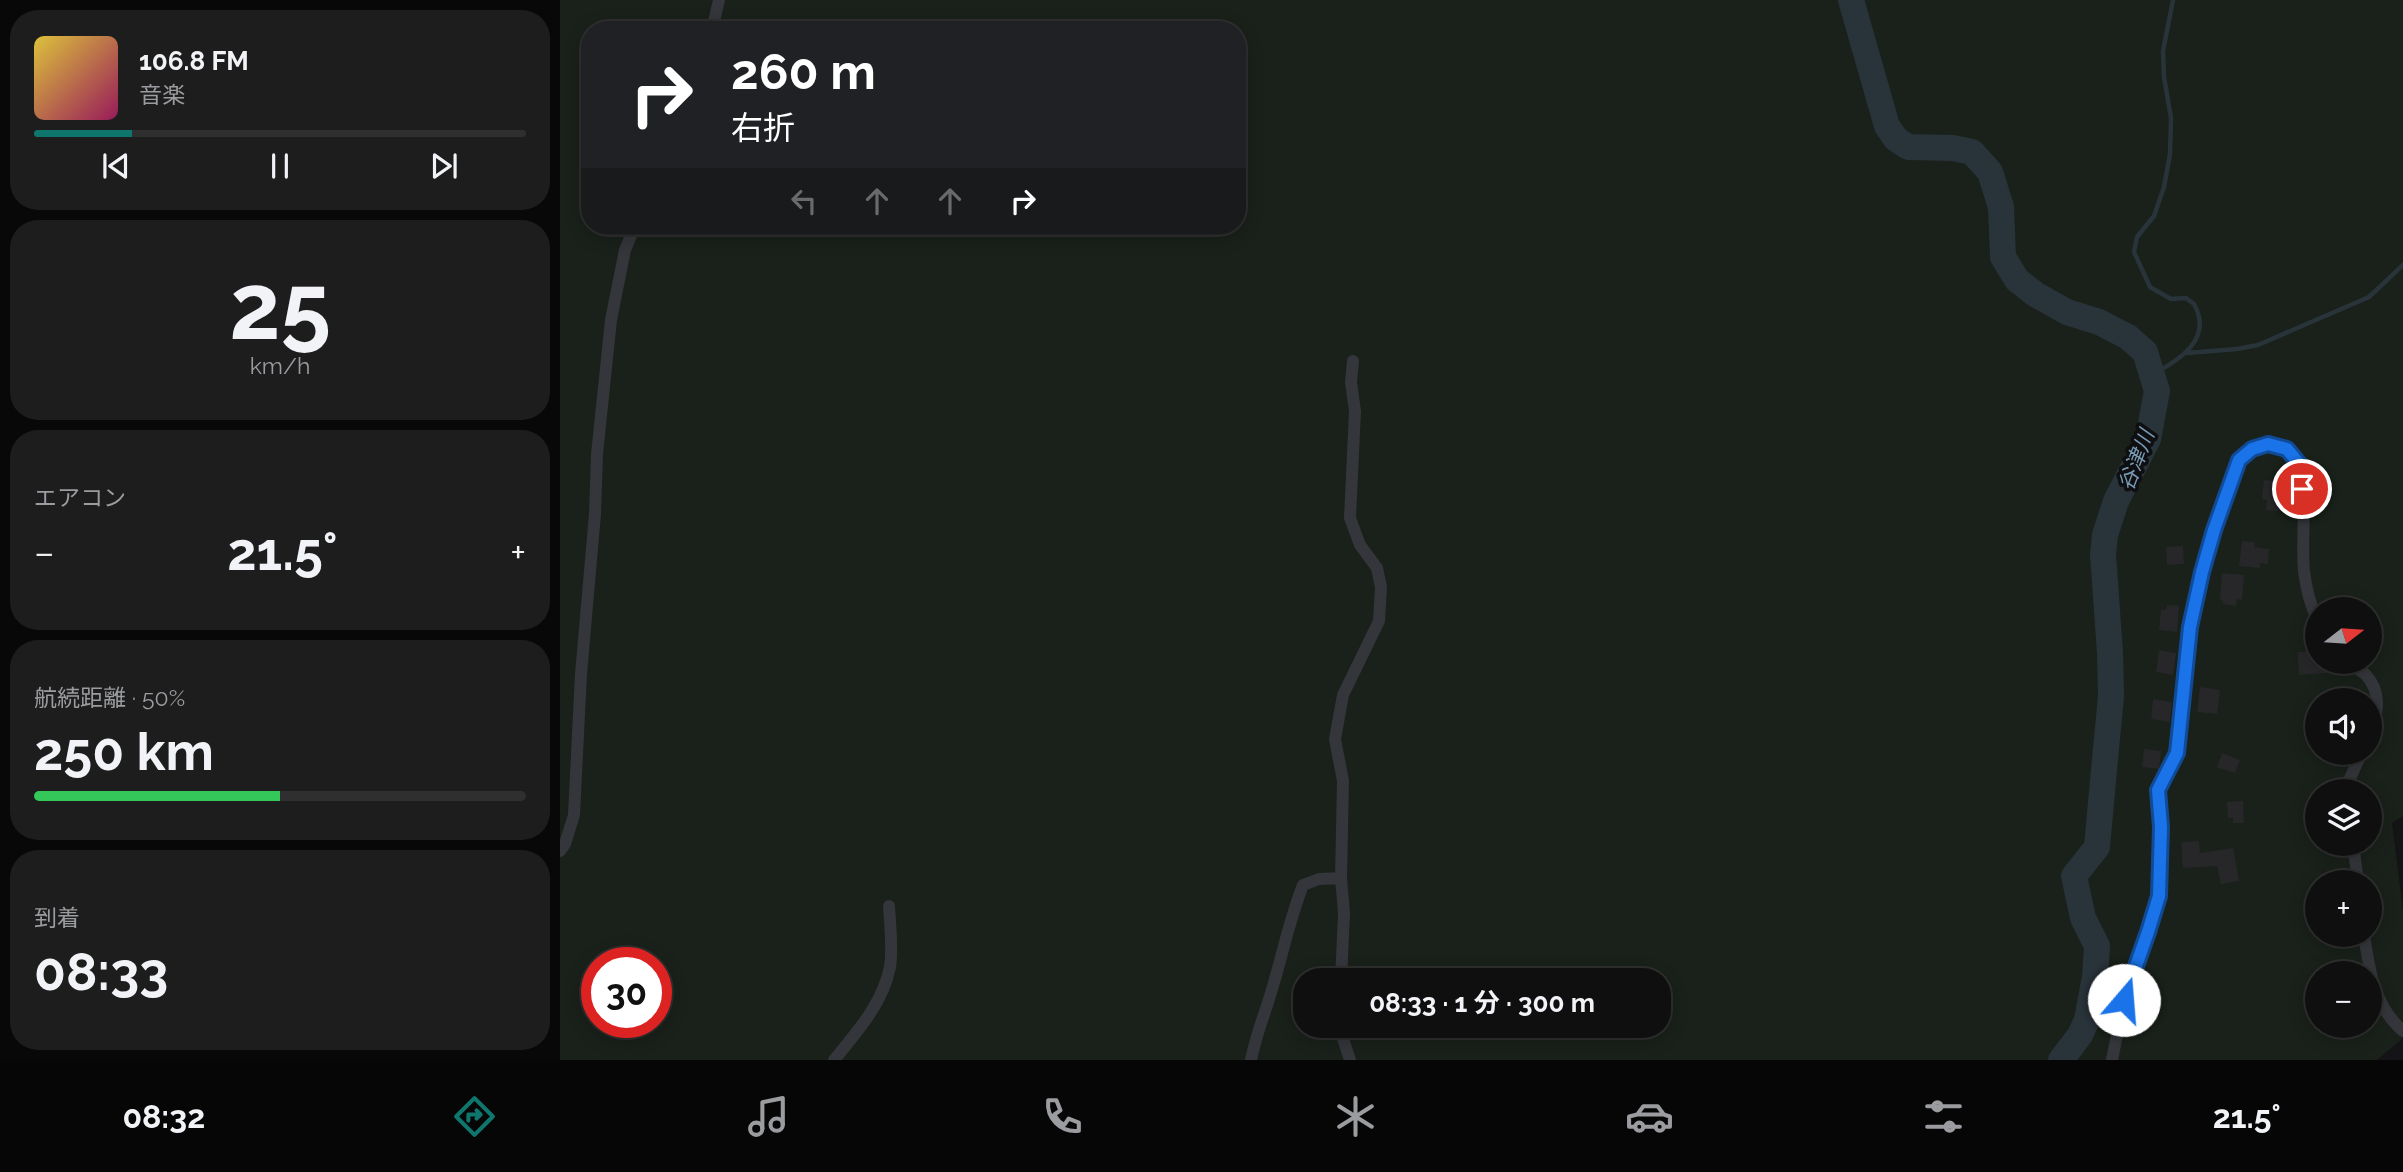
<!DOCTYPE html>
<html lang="ja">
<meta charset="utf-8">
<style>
body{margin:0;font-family:Raleway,"Noto Sans JP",sans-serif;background:#1d1d1e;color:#f1f3f6;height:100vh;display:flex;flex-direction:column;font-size:26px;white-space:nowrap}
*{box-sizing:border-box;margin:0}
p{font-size:23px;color:#9b9c9f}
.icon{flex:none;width:38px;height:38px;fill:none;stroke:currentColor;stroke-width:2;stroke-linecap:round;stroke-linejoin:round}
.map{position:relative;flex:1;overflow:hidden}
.panel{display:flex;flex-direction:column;gap:10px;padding:10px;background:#080809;width:560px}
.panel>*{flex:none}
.hud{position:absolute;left:21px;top:21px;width:665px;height:214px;border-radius:28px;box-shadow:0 4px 18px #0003,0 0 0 2px #2f2f30;background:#202124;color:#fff;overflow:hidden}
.needle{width:46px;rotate:73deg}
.tools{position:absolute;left:1745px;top:597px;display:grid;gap:14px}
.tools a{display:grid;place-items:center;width:77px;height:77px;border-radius:50%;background:#0f0f10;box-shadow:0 4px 18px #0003,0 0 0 2px #2f2f30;font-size:35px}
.speed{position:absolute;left:21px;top:947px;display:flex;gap:14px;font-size:35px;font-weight:700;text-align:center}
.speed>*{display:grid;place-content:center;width:91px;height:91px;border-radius:50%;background:#0f0f10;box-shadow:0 4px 18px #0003,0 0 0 2px #2f2f30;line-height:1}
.speed .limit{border:10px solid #d22;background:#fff;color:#111}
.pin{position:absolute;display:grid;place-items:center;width:60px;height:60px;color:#fff;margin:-30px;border:4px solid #fff;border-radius:50%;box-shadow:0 2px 7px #0007}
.me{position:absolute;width:77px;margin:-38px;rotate:18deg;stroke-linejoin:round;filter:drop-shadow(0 0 5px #0008)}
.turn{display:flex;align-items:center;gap:24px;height:147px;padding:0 35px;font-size:32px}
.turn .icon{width:91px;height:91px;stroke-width:2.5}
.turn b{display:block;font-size:49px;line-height:60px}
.lanes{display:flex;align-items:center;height:66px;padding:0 35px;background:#0003;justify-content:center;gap:35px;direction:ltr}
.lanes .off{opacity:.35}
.big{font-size:52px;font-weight:700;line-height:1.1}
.panel .widget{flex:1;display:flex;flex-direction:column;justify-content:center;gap:10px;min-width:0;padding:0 24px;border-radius:28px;background:#1d1d1e}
.panel .dial{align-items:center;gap:0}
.dial b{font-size:91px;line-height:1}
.song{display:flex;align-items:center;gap:21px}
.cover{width:84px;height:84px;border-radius:10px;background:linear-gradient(135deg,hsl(50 70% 55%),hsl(330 70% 35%))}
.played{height:7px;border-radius:4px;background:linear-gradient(90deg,#0f766e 20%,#2f2f30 20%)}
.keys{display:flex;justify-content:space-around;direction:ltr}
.heat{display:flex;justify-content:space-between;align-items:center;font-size:38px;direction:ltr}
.charge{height:10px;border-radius:5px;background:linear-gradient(90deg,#34c759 50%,#2f2f30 0)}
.trip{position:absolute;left:733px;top:968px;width:378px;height:70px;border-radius:28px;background:#0f0f10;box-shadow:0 4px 18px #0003,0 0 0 2px #2f2f30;font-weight:700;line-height:70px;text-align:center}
.tabs{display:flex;height:112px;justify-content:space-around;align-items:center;background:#060606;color:#9b9c9f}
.tabs .icon{width:49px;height:49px}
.tabs .active{color:#0f766e}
.tabs b{font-size:32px;color:#f1f3f6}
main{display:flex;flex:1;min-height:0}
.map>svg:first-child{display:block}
.green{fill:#19211a;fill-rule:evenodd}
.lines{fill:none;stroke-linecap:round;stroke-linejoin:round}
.stream{stroke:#29333a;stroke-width:4.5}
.river{stroke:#29333a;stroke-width:26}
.building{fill:#27272a}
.minor{stroke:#34363b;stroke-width:12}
.route-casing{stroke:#114b97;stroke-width:18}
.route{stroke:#1a73e8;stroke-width:12}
.labels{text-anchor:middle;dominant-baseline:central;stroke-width:7;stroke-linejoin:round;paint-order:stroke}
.water-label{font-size:21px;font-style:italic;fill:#789bb5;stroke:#0f0f11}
</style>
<main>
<section class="panel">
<div class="widget">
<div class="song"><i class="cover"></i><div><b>106.8 FM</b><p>音楽</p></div></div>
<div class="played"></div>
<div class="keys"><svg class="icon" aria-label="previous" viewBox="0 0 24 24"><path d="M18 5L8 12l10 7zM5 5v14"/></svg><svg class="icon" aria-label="pause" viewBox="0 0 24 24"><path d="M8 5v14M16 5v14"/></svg><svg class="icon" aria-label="next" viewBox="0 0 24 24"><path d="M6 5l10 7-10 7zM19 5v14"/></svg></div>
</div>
<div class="widget dial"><b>25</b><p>km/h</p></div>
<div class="widget"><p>エアコン</p>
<div class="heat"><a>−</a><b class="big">21.5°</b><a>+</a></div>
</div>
<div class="widget"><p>航続距離 · 50%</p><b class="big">250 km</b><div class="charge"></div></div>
<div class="widget"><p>到着</p><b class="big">08:33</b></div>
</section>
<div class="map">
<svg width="1843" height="1060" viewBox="0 0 1843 1060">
<rect width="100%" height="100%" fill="#141416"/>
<path class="green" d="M0,0H1843V816L1832,823L1843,911V1038L1817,1060H0ZM30,30H677V226H30ZM1757,609H1810V662H1757ZM1757,700H1810V752H1757ZM1757,791H1810V844H1757ZM1757,882H1810V934H1757ZM37,962H96V1022H37ZM1757,973H1810V1026H1757ZM746,980H1099V1026H746Z"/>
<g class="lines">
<path class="stream" d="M1627,353L1677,349L1698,345L1809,297L1843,265
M1592,375C1618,360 1654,340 1634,304L1626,298L1611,299L1590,287L1574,252L1577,237L1594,216L1604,187L1610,154L1611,118L1604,77L1603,51L1613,0"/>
<path class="river" d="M1291,0L1327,126L1336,139L1348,147L1393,148L1412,152L1430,172L1441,207L1443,257L1457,280L1475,294L1507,312L1539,322L1568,337L1585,352L1597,391L1588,439L1556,501L1545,535L1543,554L1550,653L1551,696L1544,770L1537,847L1514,876L1523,918L1537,946L1535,977L1527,1020L1520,1035L1501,1060"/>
</g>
<path class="building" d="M1704,480L1728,482L1725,507H1719V511L1706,510L1707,500L1702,499Z
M1682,541L1695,542L1694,547L1709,549L1708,564L1700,563V568L1679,566Z
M1623,546L1624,564L1607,565L1606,547Z
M1662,573L1684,575L1682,600L1677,599L1676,606L1663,604V601L1660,600Z
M1607,605L1619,606L1617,632L1599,630L1601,610H1606Z
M1599,650L1616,653L1613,675L1596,672Z
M1756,651L1757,662H1768L1780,672L1739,675L1738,652Z
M1640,687L1660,690L1657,714L1637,712Z
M1593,699L1612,702L1610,722L1591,719Z
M1584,749L1601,751L1599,769L1582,767Z
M1662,753L1680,760L1675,773L1657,767Z
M1683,801L1684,823H1673V818H1668L1667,802Z
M1639,841L1640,853L1673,848L1679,881L1661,884L1657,866L1623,868L1621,842Z"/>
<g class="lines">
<path class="minor" d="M152,30L159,0
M1787,662C1792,666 1801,670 1806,675C1823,694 1817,714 1810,735
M1787,791V785L1802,752
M1793,844L1798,882
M0,851L5,844L14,815L21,674L35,514L37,454L51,320L65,250L75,226
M1804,934C1809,970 1814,1006 1843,1031
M781,980L784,913L781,878L783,781L775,739L783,695L819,621L821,587L817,568L800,545L790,518L795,411L791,382L793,361
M779,1026L790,1060
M274,1060C297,1032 323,1003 330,967C333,948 330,925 329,906
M691,1060C696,1034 706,1011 713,986C723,952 730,918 743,885L759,879L781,878
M1552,1060L1564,1000L1588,932L1599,896L1600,827L1598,790L1617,753L1630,627L1654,530L1679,460C1691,450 1701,442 1718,447C1727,449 1733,454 1738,463C1748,480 1741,548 1744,571C1746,588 1750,604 1757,619"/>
</g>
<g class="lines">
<g class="route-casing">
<path id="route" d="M1564,1000L1588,932L1599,896L1601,827L1598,790L1617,753L1630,627L1642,572L1654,530L1679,460L1692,449L1708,444L1727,449L1740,465L1742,489"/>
</g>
<use href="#route" class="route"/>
</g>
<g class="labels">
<g class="water-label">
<text transform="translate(1576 460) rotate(-69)">谷津川</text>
</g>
</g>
</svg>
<div class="tools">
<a><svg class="needle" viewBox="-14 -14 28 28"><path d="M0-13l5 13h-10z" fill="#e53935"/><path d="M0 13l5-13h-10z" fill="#9b9c9f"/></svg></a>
<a><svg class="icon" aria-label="sound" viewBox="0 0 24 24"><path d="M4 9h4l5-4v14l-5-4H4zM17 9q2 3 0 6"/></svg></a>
<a><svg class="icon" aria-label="layers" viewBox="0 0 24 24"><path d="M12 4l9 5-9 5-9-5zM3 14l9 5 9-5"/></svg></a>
<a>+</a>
<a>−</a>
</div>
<div class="speed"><div class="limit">30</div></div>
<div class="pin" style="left:1742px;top:489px;background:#d93025"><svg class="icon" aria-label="arrive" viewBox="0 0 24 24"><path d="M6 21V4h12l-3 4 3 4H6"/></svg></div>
<svg class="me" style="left:1564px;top:1000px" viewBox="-20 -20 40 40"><circle r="19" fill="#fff"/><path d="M0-13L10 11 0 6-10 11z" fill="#1a73e8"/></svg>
<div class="trip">08:33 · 1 分 · 300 m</div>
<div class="hud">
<div class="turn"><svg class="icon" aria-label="right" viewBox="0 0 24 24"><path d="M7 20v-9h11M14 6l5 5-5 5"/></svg><div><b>260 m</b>右折</div></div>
<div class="lanes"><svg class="icon off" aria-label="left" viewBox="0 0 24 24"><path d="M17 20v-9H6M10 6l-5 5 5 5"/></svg><svg class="icon off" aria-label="ahead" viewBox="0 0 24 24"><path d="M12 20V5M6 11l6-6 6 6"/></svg><svg class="icon off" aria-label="ahead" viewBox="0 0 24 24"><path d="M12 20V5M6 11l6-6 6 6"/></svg><svg class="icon" aria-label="right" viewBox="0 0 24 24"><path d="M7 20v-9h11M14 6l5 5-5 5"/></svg></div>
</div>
</div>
</main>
<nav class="tabs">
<b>08:32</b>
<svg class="icon active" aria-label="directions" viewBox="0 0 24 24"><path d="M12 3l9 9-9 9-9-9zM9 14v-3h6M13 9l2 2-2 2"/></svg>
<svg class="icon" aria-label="music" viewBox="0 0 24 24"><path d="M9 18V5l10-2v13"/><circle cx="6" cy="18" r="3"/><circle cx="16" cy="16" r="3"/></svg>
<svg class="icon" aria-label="phone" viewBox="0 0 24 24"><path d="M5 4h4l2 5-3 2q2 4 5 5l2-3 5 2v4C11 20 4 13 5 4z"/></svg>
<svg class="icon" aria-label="climate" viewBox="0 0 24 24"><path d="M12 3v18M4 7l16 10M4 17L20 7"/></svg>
<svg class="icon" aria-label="car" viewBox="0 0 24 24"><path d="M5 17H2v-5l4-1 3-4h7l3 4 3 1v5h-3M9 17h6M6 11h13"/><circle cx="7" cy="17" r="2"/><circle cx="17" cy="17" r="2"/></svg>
<svg class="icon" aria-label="filters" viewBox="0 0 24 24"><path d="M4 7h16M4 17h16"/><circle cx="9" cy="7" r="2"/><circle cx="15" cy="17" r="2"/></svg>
<b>21.5°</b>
</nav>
